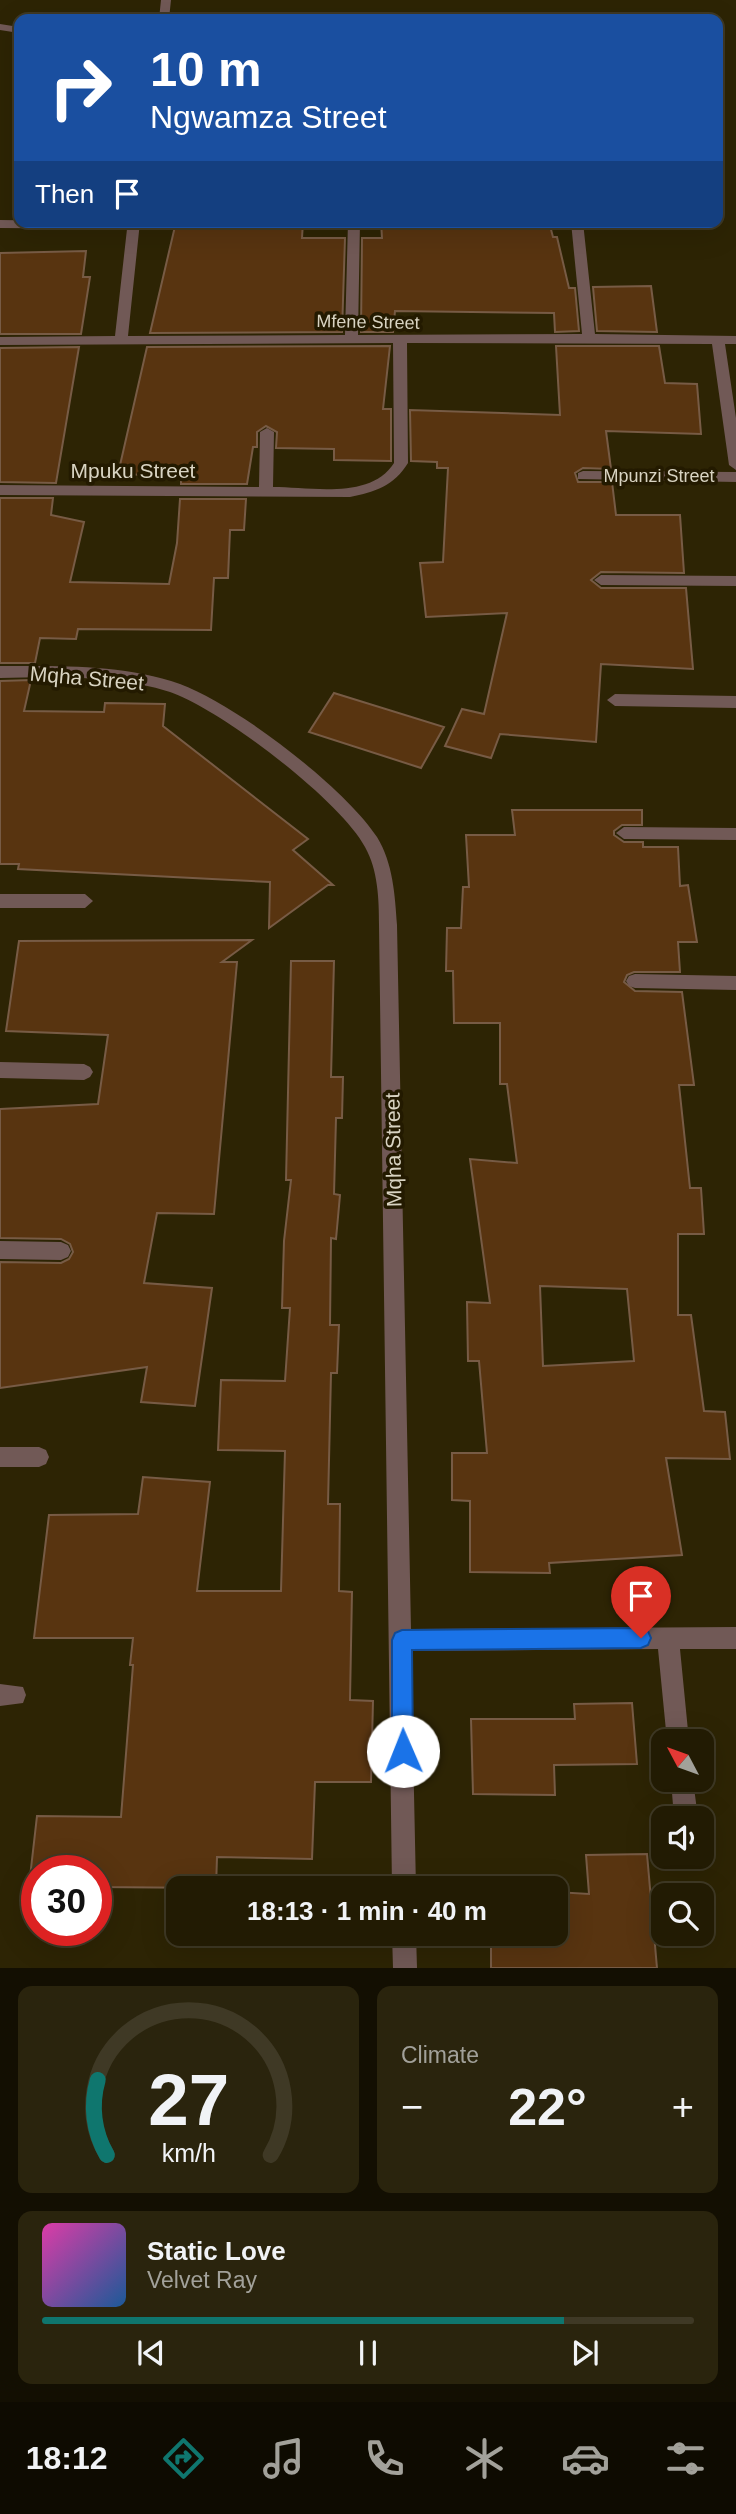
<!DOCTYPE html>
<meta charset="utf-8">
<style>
body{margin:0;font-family:Arial,sans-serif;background:#2a240d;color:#f1f3f6;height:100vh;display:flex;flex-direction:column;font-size:26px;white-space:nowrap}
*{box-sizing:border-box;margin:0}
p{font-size:23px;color:#a2a19a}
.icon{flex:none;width:38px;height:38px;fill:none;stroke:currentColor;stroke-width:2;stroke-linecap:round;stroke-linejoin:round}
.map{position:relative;height:1968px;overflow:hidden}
.side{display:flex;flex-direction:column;gap:18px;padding:18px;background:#130f02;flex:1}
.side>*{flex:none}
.hud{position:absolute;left:14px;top:14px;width:709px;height:214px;border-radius:14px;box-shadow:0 7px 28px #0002,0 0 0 2px #3f3925;background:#1a4fa0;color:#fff;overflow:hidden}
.needle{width:46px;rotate:311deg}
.tools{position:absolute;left:651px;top:1729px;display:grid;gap:14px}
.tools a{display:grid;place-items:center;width:63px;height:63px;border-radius:14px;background:#221b03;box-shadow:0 7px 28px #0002,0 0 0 2px #3f3925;font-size:35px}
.speed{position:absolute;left:21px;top:1855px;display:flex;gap:14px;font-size:35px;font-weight:700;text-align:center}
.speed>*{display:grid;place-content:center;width:91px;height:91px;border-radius:50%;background:#221b03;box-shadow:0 7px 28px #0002,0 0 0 2px #3f3925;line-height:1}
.speed .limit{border:10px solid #d22;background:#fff;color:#111}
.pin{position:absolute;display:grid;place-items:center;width:60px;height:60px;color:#fff;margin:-72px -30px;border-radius:50% 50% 50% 0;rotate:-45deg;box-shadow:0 0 7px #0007}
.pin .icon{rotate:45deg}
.me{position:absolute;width:77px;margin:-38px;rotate:359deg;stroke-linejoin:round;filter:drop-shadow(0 0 5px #0008)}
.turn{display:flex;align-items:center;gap:24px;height:147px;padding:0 21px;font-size:32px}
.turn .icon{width:91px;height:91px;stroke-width:2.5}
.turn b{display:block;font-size:49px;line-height:60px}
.then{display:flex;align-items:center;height:66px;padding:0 21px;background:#0003;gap:14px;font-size:26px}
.big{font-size:52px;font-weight:700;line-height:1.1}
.side .card{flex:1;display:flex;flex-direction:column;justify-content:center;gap:10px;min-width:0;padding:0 24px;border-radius:14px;background:#2a240d}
.side .dial{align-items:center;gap:0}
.dial svg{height:182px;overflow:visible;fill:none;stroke:#3f3925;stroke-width:7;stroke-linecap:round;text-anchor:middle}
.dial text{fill:#f1f3f6;stroke:none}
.song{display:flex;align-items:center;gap:21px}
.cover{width:84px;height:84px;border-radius:10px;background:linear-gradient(135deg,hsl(320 70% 55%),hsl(210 70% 35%))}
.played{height:7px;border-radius:4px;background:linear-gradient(90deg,#0f766e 80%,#3f3925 80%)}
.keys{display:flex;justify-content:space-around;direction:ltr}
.heat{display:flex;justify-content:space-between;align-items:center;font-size:38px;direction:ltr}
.side .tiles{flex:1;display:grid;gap:18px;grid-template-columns:1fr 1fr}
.card:last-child{grid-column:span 2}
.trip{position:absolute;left:166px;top:1876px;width:402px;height:70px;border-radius:14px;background:#221b03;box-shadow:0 7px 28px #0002,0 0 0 2px #3f3925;font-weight:700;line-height:70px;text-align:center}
.menu{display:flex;height:112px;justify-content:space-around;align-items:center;background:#0e0b01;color:#a2a19a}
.menu .icon{width:49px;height:49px}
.menu .active{color:#0f766e}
.menu b{font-size:32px;color:#f1f3f6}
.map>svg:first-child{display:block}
.building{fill:#583410;stroke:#775b45;stroke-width:2;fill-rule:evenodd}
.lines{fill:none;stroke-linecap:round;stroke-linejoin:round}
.minor{fill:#715956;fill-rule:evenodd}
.route{fill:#1a73e8;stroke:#114b97;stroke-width:2}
.labels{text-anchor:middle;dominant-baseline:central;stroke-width:7;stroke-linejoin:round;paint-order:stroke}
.far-street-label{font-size:18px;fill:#d9d4c2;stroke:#231a00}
.street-label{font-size:21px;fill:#d9d4c2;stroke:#231a00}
</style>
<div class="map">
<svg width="736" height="1968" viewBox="0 0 736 1968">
<rect width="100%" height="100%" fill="#2d2404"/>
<path class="building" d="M176,222H303L302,238H345L342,332L150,333Z
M381,222H549L553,237H557L569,288H575L579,331L555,332L554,313L395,311L393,332H361L362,238H382Z
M86,251L83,277H90L81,334H0V253Z
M651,286L657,332L597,331L593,287Z
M390,346L383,409H391V461L334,460V449L276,448L277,432L266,426L257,432V447H253L247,484H181V476L118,474L147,347Z
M556,346H659L665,383L697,384L701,434L606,431L611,469L583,468L575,473L578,482H612L616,515H680L684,573L601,572L591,580L601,588H686L693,669L601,664L596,742L500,734L491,758L445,746L462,709L484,714L507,613L426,617L420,563L443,562L448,468H437V462L411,461L410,410L560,415Z
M79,347L56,483L0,482V348Z
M0,498H53L51,515L84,522L70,582L169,584L177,543L180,499H246L244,530H230L228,578H214L211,630L78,629L76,639L40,638L35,663H0Z
M31,680L24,711L104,712L105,703L165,704L163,726L308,839L293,850L333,885H328L269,928L270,882L18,869L19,864H0V681Z
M334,693L444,727L421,768L309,732Z
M512,810H642V825H622L614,831V835L624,842H643V847H678L680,886L688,885L697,942H678L680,972H634L627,975L624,982L635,991L682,992L694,1085H679L690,1188H701L704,1234H678V1315H691L704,1411L725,1412L730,1459L666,1458L682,1555L549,1563L550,1573L470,1572V1501L452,1500V1453H487L479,1361H468L467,1302L490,1303L470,1159L517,1163L507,1084H500V1023H454L453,971H446L447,928H461L463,887H469L466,835H515ZM540,1286L627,1289L634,1361L543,1366Z
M252,940L222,962H237L214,1214L157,1213L144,1283L212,1288L195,1406L141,1402L147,1367L0,1388V1262L61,1263L69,1259L73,1252L70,1244L61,1239L0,1238V1109L98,1104L108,1035L6,1031L19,941Z
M291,961H334L331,1077H343L342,1118H336L334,1194L340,1195L336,1239L331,1238L330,1325H339L337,1373H331L328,1504H340L339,1591L352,1592L350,1700L373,1701L371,1782H315L312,1859L217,1857L216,1888L96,1887V1871H37V1886H29L37,1816L121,1817L133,1665H130L133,1638H34L49,1515L138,1514L143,1477L210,1482L197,1591H281L285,1451L218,1450L221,1380L285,1381L290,1308H282L284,1241L291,1180H286Z
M632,1703L637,1764L554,1765L555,1795L473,1794L471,1719H575L574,1704Z
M647,1854L657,1968H491V1934H556V1892L589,1894L586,1855Z"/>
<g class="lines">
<path class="minor" d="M161,0H171L169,19H159Z
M0,24L19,27V33L0,30Z
M0,220L140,222L128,336L345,335L348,222H360L358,335L582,334L571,222H583L595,334L736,336V344H725L736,418V470L729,465L712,344L407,343L408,463C394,486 375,492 350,497L0,495V485L259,487L260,432L267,428L274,432L273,487C310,487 371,500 394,463L393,343L0,345V337L115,336L127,229L0,228Z
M583,471L736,472V482L578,479V473Z
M601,575L736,576V586L601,585L594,580Z
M0,666C59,666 124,664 180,684C237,705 344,787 377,837C393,863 395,895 397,925L411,1629L736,1627V1649H680L689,1741H667L658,1649L411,1651L416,1888H392L379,925C379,899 378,870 365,847C340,800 220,709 170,692C117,675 55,677 0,678Z
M615,694L736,696V708L615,706L607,700Z
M624,827L736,828V840L624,839L616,833Z
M0,894H85L93,901L85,908H0Z
M635,974L736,976V990L635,988L629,986L626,981L629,976Z
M0,1062L84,1064L90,1067L93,1072L90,1077L84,1080L0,1078Z
M0,1241L61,1242L68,1245L71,1251L68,1257L61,1260L0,1259Z
M0,1447H39L46,1450L49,1457L46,1464L39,1467H0Z
M0,1684L23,1687L26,1695L23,1703L0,1706Z
M671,1780H693L698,1818H674Z
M392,1934H416L417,1968H393Z"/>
</g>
<path class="route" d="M641,1628L648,1631L651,1638L648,1645L641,1648L412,1650L413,1751L410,1758L403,1761L395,1758L392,1751V1640L395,1633L402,1630Z"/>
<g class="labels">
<g class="far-street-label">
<text transform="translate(368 322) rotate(1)">Mfene Street</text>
<text x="659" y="476">Mpunzi Street</text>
</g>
<g class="street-label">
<text x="133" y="470">Mpuku Street</text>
<text transform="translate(87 678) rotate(5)">Mqha Street</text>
<text transform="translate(393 1150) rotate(-91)">Mqha Street</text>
</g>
</g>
</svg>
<div class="tools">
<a><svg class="needle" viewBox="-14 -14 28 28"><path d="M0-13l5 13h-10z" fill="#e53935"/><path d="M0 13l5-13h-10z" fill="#a2a19a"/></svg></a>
<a><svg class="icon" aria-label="sound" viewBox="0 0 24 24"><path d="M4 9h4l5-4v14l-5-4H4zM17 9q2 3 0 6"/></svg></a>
<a><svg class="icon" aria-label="search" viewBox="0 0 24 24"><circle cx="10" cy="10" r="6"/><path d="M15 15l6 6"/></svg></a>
</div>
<div class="speed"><div class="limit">30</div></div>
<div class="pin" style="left:641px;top:1638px;background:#d93025"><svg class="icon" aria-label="arrive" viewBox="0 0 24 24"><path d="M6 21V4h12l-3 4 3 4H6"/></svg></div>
<svg class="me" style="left:403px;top:1751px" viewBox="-20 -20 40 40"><circle r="19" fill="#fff"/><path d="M0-13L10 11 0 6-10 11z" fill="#1a73e8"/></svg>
<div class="trip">18:13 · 1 min · 40 m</div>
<div class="hud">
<div class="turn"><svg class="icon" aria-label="right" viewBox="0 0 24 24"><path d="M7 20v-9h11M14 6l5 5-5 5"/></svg><div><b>10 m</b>Ngwamza Street</div></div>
<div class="then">Then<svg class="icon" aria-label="arrive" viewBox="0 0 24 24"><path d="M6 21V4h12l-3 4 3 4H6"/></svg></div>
</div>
</div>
<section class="side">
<div class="tiles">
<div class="card dial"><svg viewBox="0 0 100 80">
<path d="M14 69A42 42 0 1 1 86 69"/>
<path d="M14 69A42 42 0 0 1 10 36" stroke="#0f766e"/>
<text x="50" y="56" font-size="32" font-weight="700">27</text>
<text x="50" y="72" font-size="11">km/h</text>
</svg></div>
<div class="card"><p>Climate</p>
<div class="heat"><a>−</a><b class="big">22°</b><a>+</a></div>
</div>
<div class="card">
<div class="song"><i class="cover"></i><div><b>Static Love</b><p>Velvet Ray</p></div></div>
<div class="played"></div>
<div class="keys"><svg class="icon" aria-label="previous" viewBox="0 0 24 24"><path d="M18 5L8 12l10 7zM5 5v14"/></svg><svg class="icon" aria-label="pause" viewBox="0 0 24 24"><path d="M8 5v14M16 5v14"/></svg><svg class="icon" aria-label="next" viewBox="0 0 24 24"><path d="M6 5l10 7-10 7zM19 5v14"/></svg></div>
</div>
</div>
</section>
<nav class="menu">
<b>18:12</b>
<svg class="icon active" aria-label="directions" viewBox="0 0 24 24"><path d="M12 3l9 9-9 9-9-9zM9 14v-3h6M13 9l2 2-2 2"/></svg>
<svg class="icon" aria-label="music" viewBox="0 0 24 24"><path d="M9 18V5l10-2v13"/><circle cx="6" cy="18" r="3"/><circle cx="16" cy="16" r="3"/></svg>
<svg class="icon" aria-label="phone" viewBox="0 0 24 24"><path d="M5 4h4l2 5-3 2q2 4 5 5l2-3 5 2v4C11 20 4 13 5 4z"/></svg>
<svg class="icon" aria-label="climate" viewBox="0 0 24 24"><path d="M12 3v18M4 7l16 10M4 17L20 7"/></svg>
<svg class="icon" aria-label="car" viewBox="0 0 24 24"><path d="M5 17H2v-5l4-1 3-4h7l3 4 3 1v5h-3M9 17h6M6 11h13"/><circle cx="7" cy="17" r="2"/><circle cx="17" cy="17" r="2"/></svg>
<svg class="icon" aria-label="filters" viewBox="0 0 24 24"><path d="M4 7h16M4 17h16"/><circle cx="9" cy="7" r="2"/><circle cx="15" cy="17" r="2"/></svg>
</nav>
